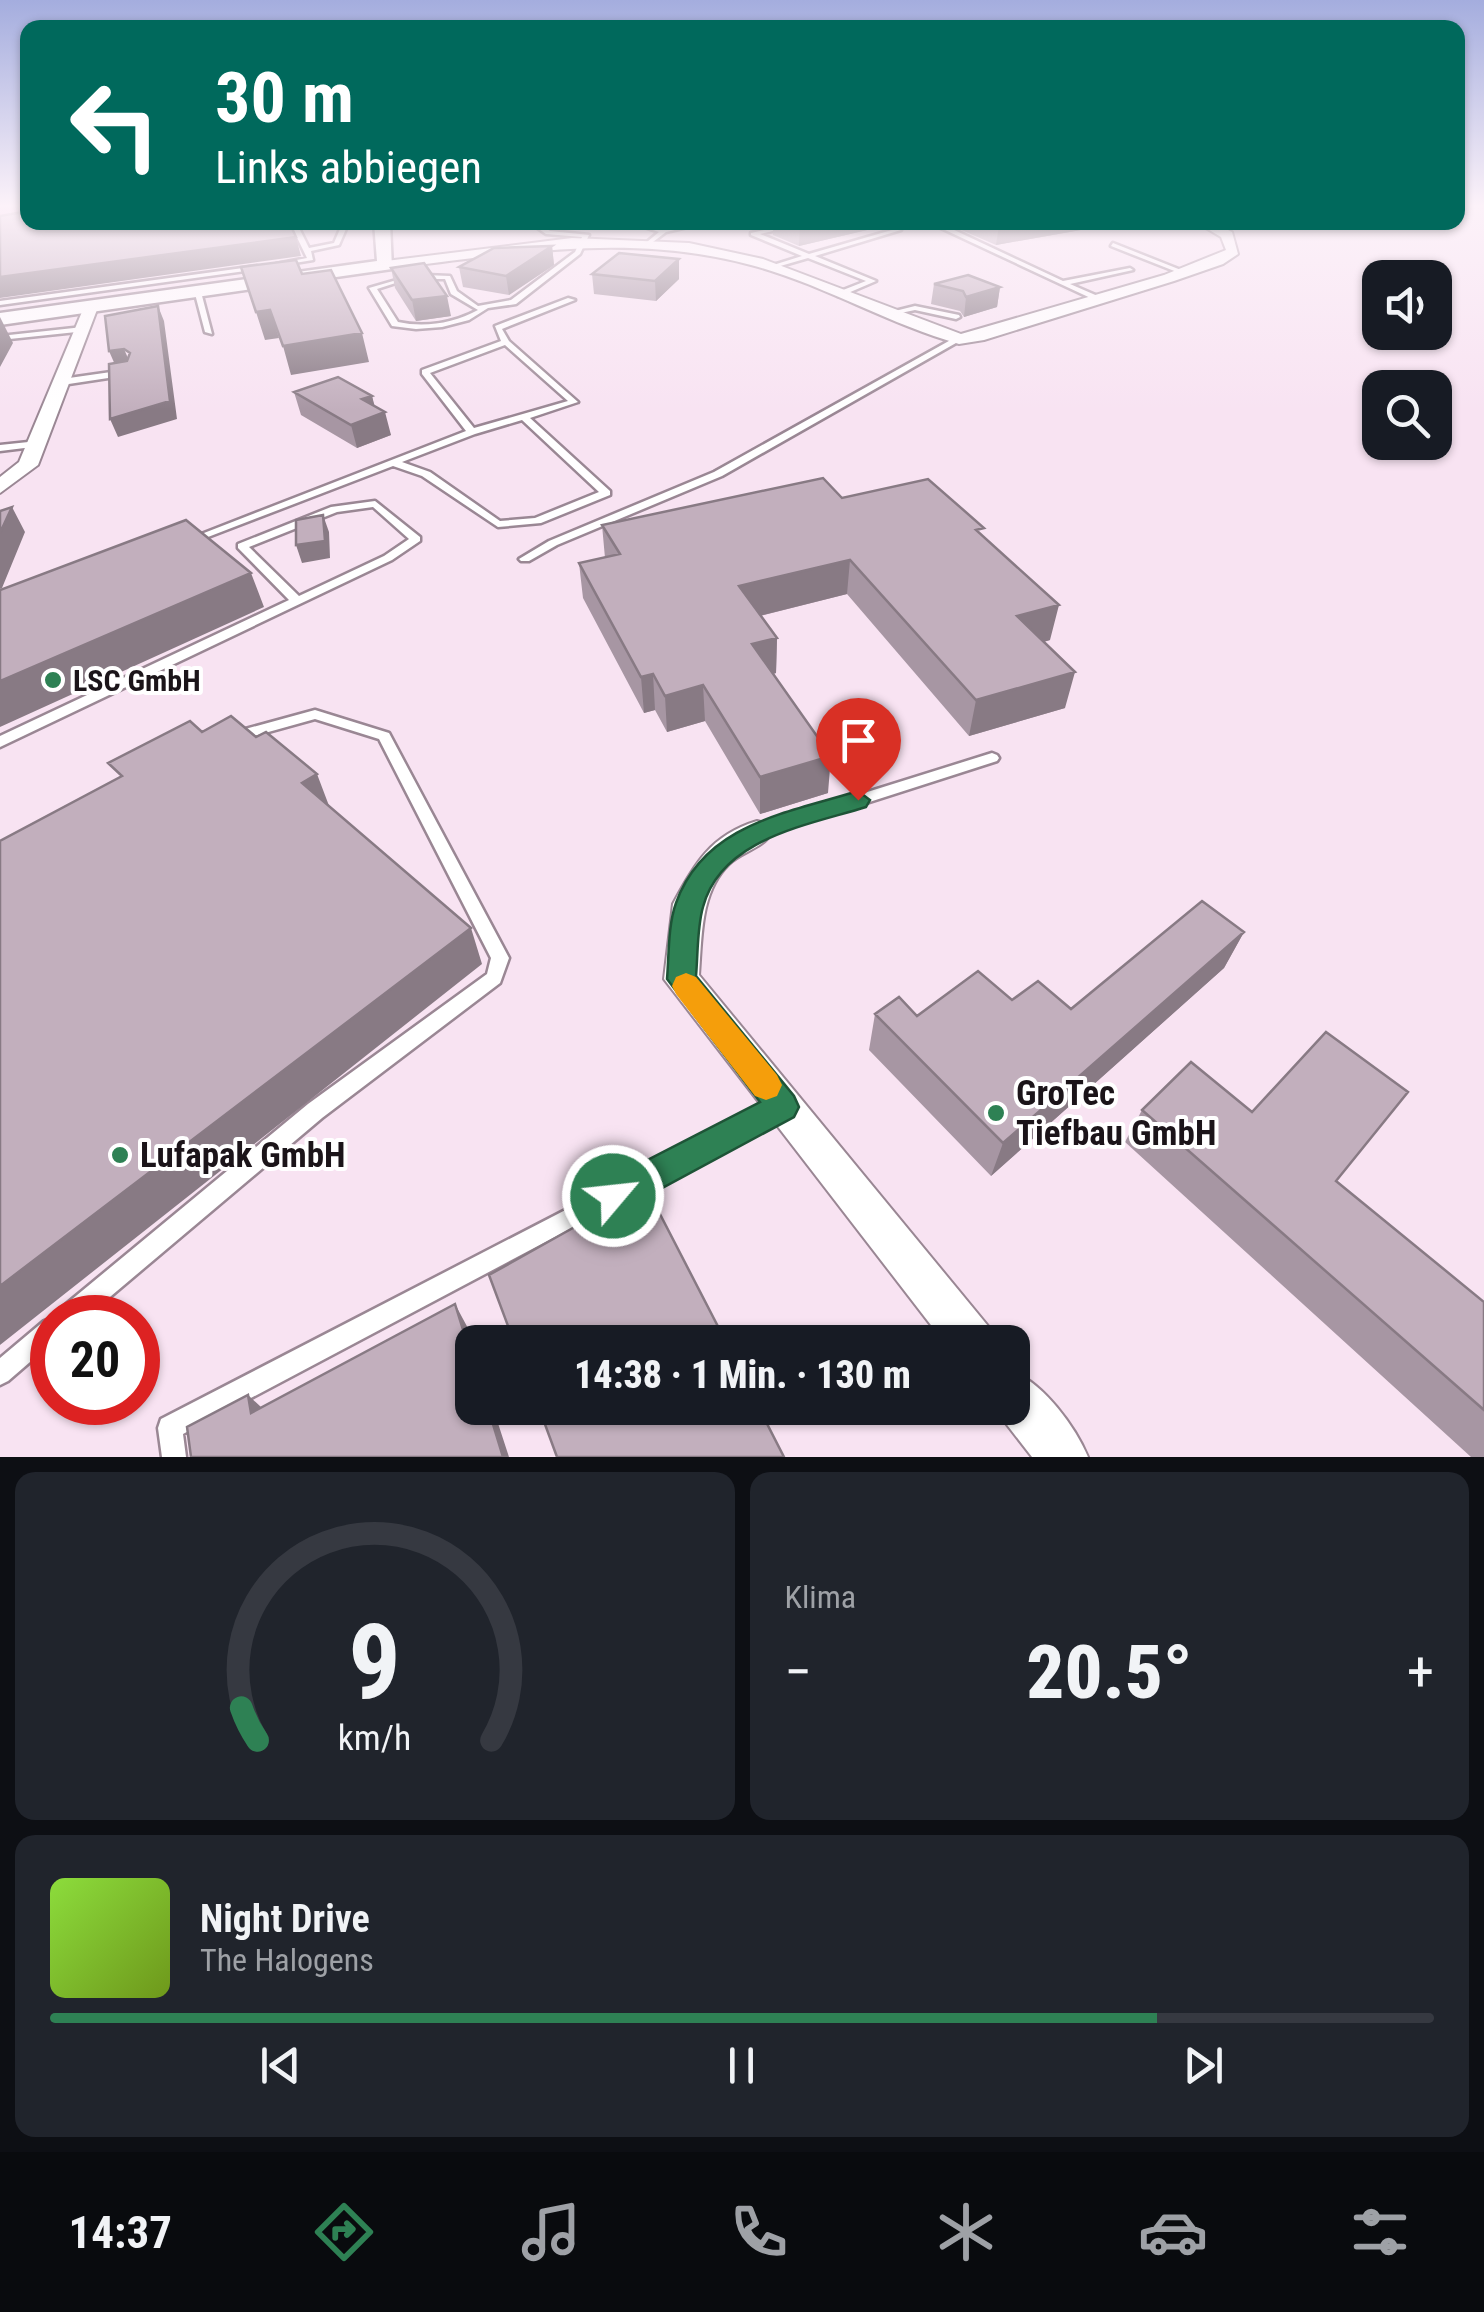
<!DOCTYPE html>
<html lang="de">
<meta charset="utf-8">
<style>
body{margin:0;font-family:"Roboto Condensed",sans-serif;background:#20242c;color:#f1f3f6;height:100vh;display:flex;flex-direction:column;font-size:38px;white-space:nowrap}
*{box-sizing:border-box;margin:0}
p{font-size:32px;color:#9ea1a6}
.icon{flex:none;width:55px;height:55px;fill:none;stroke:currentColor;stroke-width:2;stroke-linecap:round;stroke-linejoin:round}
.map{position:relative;height:1457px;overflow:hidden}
.details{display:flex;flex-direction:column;gap:15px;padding:15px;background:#0d0f14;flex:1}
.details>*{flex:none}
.hud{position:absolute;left:20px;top:20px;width:1445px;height:210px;border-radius:20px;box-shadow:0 2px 8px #0004;background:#00695c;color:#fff;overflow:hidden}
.controls{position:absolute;left:1362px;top:260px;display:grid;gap:20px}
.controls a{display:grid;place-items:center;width:90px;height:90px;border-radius:20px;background:#171b24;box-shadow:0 2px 8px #0004;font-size:50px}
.speed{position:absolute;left:30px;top:1295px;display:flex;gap:20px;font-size:50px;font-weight:700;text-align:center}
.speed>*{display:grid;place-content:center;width:130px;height:130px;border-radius:50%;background:#171b24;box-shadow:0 2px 8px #0004;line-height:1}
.speed .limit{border:15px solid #d22;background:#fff;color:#111}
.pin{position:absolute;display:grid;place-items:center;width:85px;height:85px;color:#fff;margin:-102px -42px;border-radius:50% 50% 50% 0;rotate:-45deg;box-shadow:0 0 10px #0007}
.pin .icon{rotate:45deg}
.me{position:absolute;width:110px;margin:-55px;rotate:62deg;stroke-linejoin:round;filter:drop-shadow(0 0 8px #0008)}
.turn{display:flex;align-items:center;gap:35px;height:210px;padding:0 30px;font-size:45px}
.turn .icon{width:130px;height:130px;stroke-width:2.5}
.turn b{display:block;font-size:70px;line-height:85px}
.big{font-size:75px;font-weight:800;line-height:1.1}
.details .card{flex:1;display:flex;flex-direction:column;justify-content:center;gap:15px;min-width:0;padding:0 35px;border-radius:20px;background:#20242c}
.details .dial{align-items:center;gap:0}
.dial svg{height:260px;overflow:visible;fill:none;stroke:#363941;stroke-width:7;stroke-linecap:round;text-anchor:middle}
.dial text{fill:#f1f3f6;stroke:none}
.song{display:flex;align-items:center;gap:30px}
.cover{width:120px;height:120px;border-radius:15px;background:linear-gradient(135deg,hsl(90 70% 55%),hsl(80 70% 35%))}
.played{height:10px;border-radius:5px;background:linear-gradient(90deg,#2e8154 80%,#363941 80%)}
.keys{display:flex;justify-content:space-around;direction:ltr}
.heat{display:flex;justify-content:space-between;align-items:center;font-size:55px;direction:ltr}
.details .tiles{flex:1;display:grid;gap:15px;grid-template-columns:1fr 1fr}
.card:last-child{grid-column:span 2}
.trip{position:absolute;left:455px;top:1325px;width:575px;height:100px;border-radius:20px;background:#171b24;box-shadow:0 2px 8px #0004;font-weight:800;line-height:100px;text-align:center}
.tabs{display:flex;height:160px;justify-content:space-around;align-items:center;background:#090b0e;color:#9ea1a6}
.tabs .icon{width:70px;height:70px}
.tabs .selected{color:#2e8154}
.tabs b{font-size:45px;color:#f1f3f6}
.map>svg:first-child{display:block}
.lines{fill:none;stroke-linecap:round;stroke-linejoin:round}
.service-casing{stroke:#9a8794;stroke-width:5}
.minor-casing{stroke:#9a8794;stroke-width:4}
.tertiary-casing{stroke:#9a8794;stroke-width:5}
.trunk-casing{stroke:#fff;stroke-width:5}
.service{fill:#fff;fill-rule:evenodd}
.minor{fill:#fff;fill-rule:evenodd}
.tertiary{fill:#fff;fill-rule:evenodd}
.trunk{fill:#f7c0e8;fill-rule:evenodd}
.wall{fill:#a796a3}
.shaded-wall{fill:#887a84}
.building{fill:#c2afbd;stroke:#887a84;stroke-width:2.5}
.route{fill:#2e8154;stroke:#1e5437;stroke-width:2.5}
.slow{fill:#f59e0b}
.poi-dot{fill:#2e8154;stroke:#fff;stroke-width:4}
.labels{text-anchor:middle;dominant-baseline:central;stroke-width:8;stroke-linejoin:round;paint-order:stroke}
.poi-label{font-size:30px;font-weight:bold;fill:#1b1419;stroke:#fff;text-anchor:start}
.near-poi-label{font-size:35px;font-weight:bold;fill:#1b1419;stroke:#fff;text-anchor:start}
</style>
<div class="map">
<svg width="1484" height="1457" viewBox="0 0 1484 1457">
<rect width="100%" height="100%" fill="#f8e3f2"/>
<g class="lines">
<g class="service-casing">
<path id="service" d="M301,222L297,224L309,248L334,243L343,222H349L339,245L311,251L313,260L276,266V264L307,258L290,223Z
M415,222H421L423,225L418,226Z
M529,222H537L550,231L589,235L580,254L516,304L488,308L469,320L442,327L416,329L392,326L369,288L414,275V277L377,289L398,322C425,328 454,323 478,310L451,294L445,279H424L414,273L417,271L425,275L450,276L457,291L478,306L511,300L575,252L582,237L546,234Z
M629,222C642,222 653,229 664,229C679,229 694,222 709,222L666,232L649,245L647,242L659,232Z
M798,222H812L760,234L809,254L892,230L878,222H887L901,230L815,256L876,281L841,296H838V292L866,281L808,258L770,269L767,267L802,256L751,235V233Z
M928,222H937L1063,281L1130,268L1133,270L1070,284L1100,297L1101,299L1097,301Z
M1113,243L1186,272L1187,273L1182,274L1111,246Z
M257,266L259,269L0,305V301Z
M194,290L201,292L212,334L205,332Z
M568,298L575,300L502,329L509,341L578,402L530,418L610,491V495L541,523L498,527L422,476L393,466L195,542L191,543L186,540L466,431L422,374V370L501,341L495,326ZM505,345L568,401L474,428L430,373ZM522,420L599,492L535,518L500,521L430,472L402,462L475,434Z
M915,306L959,315L960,317L956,319L915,310L891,315L887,313Z
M83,327L87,329L86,331L0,340V336Z
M956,337L963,339L722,476L557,545L529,561H521L519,559L549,541L714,472Z
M125,370L129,373L128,375L62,385L58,382L62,379Z
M38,441L43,444L41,446L0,451V445Z
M375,501L420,537V541L392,560L0,747V736L289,600L238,548V544L331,507ZM373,507L409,539L384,556L299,596L249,547L337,512Z
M315,710L389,733L509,958L500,983L322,1118L85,1318H56L59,1310L308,1104L487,974L491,958L379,739L315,719L232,742L225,737L227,734Z
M992,753L997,755L999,758L997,761L757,838L752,836L749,832L752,828Z
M782,1098L789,1101L792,1107L789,1113L183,1434L186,1457H162L158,1428L161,1419Z
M52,1318V1343L8,1381L0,1385V1358L44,1321Z"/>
</g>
<g class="minor-casing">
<path id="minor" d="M1196,222H1212L1232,232L1238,254L1223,264L1174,281L984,340L959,344C888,324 822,284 751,265C630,232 508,254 386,269L379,265L386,261L572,238L689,243L763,259L961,334L1164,275L1226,250L1221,237Z
M91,303L98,307L38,465L0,493V477L19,462L84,307Z
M757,821L768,824L772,832C763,849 742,851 729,864C700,892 702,938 699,975L988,1326L995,1342H944L664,979L673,904C694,864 711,835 757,821Z
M1012,1371C1043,1383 1075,1426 1088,1457H1032L994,1408H1012Z"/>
</g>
<g class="tertiary-casing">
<path id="tertiary" d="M374,222H390L392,269L0,325V313L377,261Z"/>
</g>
<g class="trunk-casing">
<path id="trunk" d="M0,207H28V216L0,219Z"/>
</g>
<use href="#service" class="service"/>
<use href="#minor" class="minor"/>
<use href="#tertiary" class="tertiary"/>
<use href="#trunk" class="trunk"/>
</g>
<path class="wall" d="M550,222H621L580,230L560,228Z
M744,222H880V227L799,246L773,235V224L757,228Z
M943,222H1126L996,245Z
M552,246L554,265L509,295L463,287L459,267Z
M679,259V279L656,301L594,294L592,274Z
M391,268L451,316L416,321L395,288Z
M934,284L1000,287L997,307L964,317L960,311L931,304Z
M294,392L372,396L374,406L391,435L357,448L301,415Z
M842,498L982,536L1050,640L1043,642L1065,708L969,736L847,594L760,616L777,638L776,673L773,674L828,793L760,814L705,721L667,732L655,710L644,713L583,598L579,563L605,558L602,525Z
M1244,932L1224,968L991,1176L869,1050L875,1014L917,1016L1012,1000L1071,1009Z
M1142,1110L1252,1112L1484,1302V1457H1471L1125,1142Z"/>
<path class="shaded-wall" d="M579,222H621L580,230Z
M757,222H773V224L757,228Z
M813,222H880V227L799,246L800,226Z
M1014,222H1126L996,245L999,225Z
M296,237L301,256L0,298V277Z
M552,246L554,265L509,295L506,276Z
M679,259V279L656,301L655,281Z
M1000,287L997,307L964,317L966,297Z
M447,296L451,316L416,321L412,300Z
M158,306L164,321L177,419L118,437L110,419Z
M270,310L279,338L265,340L256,312Z
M0,317L13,343L0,367Z
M362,333L369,362L291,375L283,346Z
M124,349L131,365L116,367L109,351Z
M372,396L377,415L385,412L391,435L357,448L351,425L362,399Z
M12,507L25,532L2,588L0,589V533Z
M323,515L329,532L330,558L302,563L296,545Z
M850,560L847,594L739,621V586Z
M251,573L264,607L0,727V681Z
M1059,605L1050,640L1009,652L1017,616Z
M777,638L776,673L752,680V644Z
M1075,672L1065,708L969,736L976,700Z
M653,674L655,710L644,713L641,677Z
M703,685L705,721L667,732L665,696Z
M831,756L828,793L760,814V777Z
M317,774L331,811L302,783Z
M471,928L482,964L0,1345V1286Z
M1244,932L1224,968L991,1176L1003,1143Z
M455,1304L470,1332L473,1342L472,1359Z
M248,1395L275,1420L251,1413Z
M488,1408H493L509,1457H503Z"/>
<path class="building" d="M28,211V222H289L296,237L0,277V216Z
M792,222H813L800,226Z
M552,246L506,276L459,267L494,248Z
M619,253L679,259L655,281L592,274Z
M296,260L302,274L331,270L362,333L283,346L270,310L256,312L241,267Z
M424,263L447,296L412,300L391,268Z
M968,275L1000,287L966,297L963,291L934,284Z
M158,306L170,401L110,419L109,364L127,361L130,353L124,349L109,351L105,316Z
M338,377L372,396L362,399L385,412L351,425L294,392Z
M823,478L842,498L928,479L984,528L976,530L1059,605L1017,616L1075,672L976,700L850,560L739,586L777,638L752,644L831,756L760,777L703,685L665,696L653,674L641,677L579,563L620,554L602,525Z
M12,507L0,533V511Z
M323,515L325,541L296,545V520Z
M186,520L251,573L0,681V590Z
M231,716L256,737L266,732L317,774L302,783L471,928L0,1286V841L122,776L108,763L190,721L202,732Z
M1202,901L1244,932L1003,1143L875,1014L899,997L917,1016L978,971L1012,1000L1038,981L1071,1009Z
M1326,1032L1408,1092L1336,1181L1484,1302V1410L1142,1110L1191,1062L1252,1112Z
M646,1187L726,1342H514L489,1275Z
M455,1304L472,1359V1408H488L503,1457H191L187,1427L248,1395L251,1413Z
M539,1408H759L784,1457H557Z"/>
<linearGradient id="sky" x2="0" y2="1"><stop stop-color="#a4adde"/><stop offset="0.5" stop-color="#fcf2f9"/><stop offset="1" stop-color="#fcf2f9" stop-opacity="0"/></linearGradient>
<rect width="1484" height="411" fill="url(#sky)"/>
<path class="route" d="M858,791L870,800L866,807C809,825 721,838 703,907C697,928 698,954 696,976L794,1096L799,1107L794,1117L625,1208L613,1213L601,1208L596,1196L601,1184L760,1102L667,979C669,955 668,925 676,903C704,824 787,813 858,791Z"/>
<path class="slow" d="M686,973L696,977L777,1075L782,1085L777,1096L766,1100L755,1096L676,994L672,986L676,977Z"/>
<g class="poi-dot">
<circle cx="53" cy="680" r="10"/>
<circle cx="996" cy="1113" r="10"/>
<circle cx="120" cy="1155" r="10"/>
</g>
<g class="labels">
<g class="poi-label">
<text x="73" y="680">LSC GmbH</text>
</g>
<g class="near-poi-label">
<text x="1016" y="1093">GroTec<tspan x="1016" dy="40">Tiefbau GmbH</tspan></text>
<text x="140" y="1155">Lufapak GmbH</text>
</g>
</g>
</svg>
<div class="controls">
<a><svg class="icon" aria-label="sound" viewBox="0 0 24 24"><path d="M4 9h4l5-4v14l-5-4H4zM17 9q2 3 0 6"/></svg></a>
<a><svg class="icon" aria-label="search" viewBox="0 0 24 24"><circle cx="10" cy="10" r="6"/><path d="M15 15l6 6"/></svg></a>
</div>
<div class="speed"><div class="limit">20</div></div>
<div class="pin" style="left:858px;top:800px;background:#d93025"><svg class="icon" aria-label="arrive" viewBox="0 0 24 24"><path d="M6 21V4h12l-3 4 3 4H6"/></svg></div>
<svg class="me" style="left:613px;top:1196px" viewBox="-20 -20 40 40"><circle r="17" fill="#2e8154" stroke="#fff" stroke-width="3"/><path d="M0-11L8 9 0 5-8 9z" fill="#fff"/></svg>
<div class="trip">14:38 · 1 Min. · 130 m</div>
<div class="hud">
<div class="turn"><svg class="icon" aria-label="left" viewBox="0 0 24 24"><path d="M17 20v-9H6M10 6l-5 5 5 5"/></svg><div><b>30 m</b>Links abbiegen</div></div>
</div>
</div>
<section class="details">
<div class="tiles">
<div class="card dial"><svg viewBox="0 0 100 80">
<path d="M14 69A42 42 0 1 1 86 69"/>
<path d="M14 69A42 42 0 0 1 9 59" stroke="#2e8154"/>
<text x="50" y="56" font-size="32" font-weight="700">9</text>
<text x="50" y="72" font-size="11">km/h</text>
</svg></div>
<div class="card"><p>Klima</p>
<div class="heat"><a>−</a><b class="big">20.5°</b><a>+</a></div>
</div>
<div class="card">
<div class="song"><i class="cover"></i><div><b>Night Drive</b><p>The Halogens</p></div></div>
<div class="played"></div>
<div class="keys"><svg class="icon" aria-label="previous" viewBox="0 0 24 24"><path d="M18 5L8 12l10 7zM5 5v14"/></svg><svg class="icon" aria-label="pause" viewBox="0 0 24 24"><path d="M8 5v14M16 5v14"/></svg><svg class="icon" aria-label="next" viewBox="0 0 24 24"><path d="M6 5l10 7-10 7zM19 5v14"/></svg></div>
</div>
</div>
</section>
<nav class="tabs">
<b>14:37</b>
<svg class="icon selected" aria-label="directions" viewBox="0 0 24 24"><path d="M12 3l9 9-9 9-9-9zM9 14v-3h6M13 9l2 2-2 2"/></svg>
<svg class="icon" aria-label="music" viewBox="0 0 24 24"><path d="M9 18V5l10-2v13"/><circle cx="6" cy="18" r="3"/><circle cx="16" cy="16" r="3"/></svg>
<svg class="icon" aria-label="phone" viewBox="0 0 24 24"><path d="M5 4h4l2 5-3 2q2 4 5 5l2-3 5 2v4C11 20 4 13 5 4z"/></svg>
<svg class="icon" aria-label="climate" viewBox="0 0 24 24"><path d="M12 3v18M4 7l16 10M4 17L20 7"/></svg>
<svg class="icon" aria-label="car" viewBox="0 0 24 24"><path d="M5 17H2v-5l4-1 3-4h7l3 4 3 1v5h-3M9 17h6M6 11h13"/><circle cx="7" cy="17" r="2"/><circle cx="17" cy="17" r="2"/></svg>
<svg class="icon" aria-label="filters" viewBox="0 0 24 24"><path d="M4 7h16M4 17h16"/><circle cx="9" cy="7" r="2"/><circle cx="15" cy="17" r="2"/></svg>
</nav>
